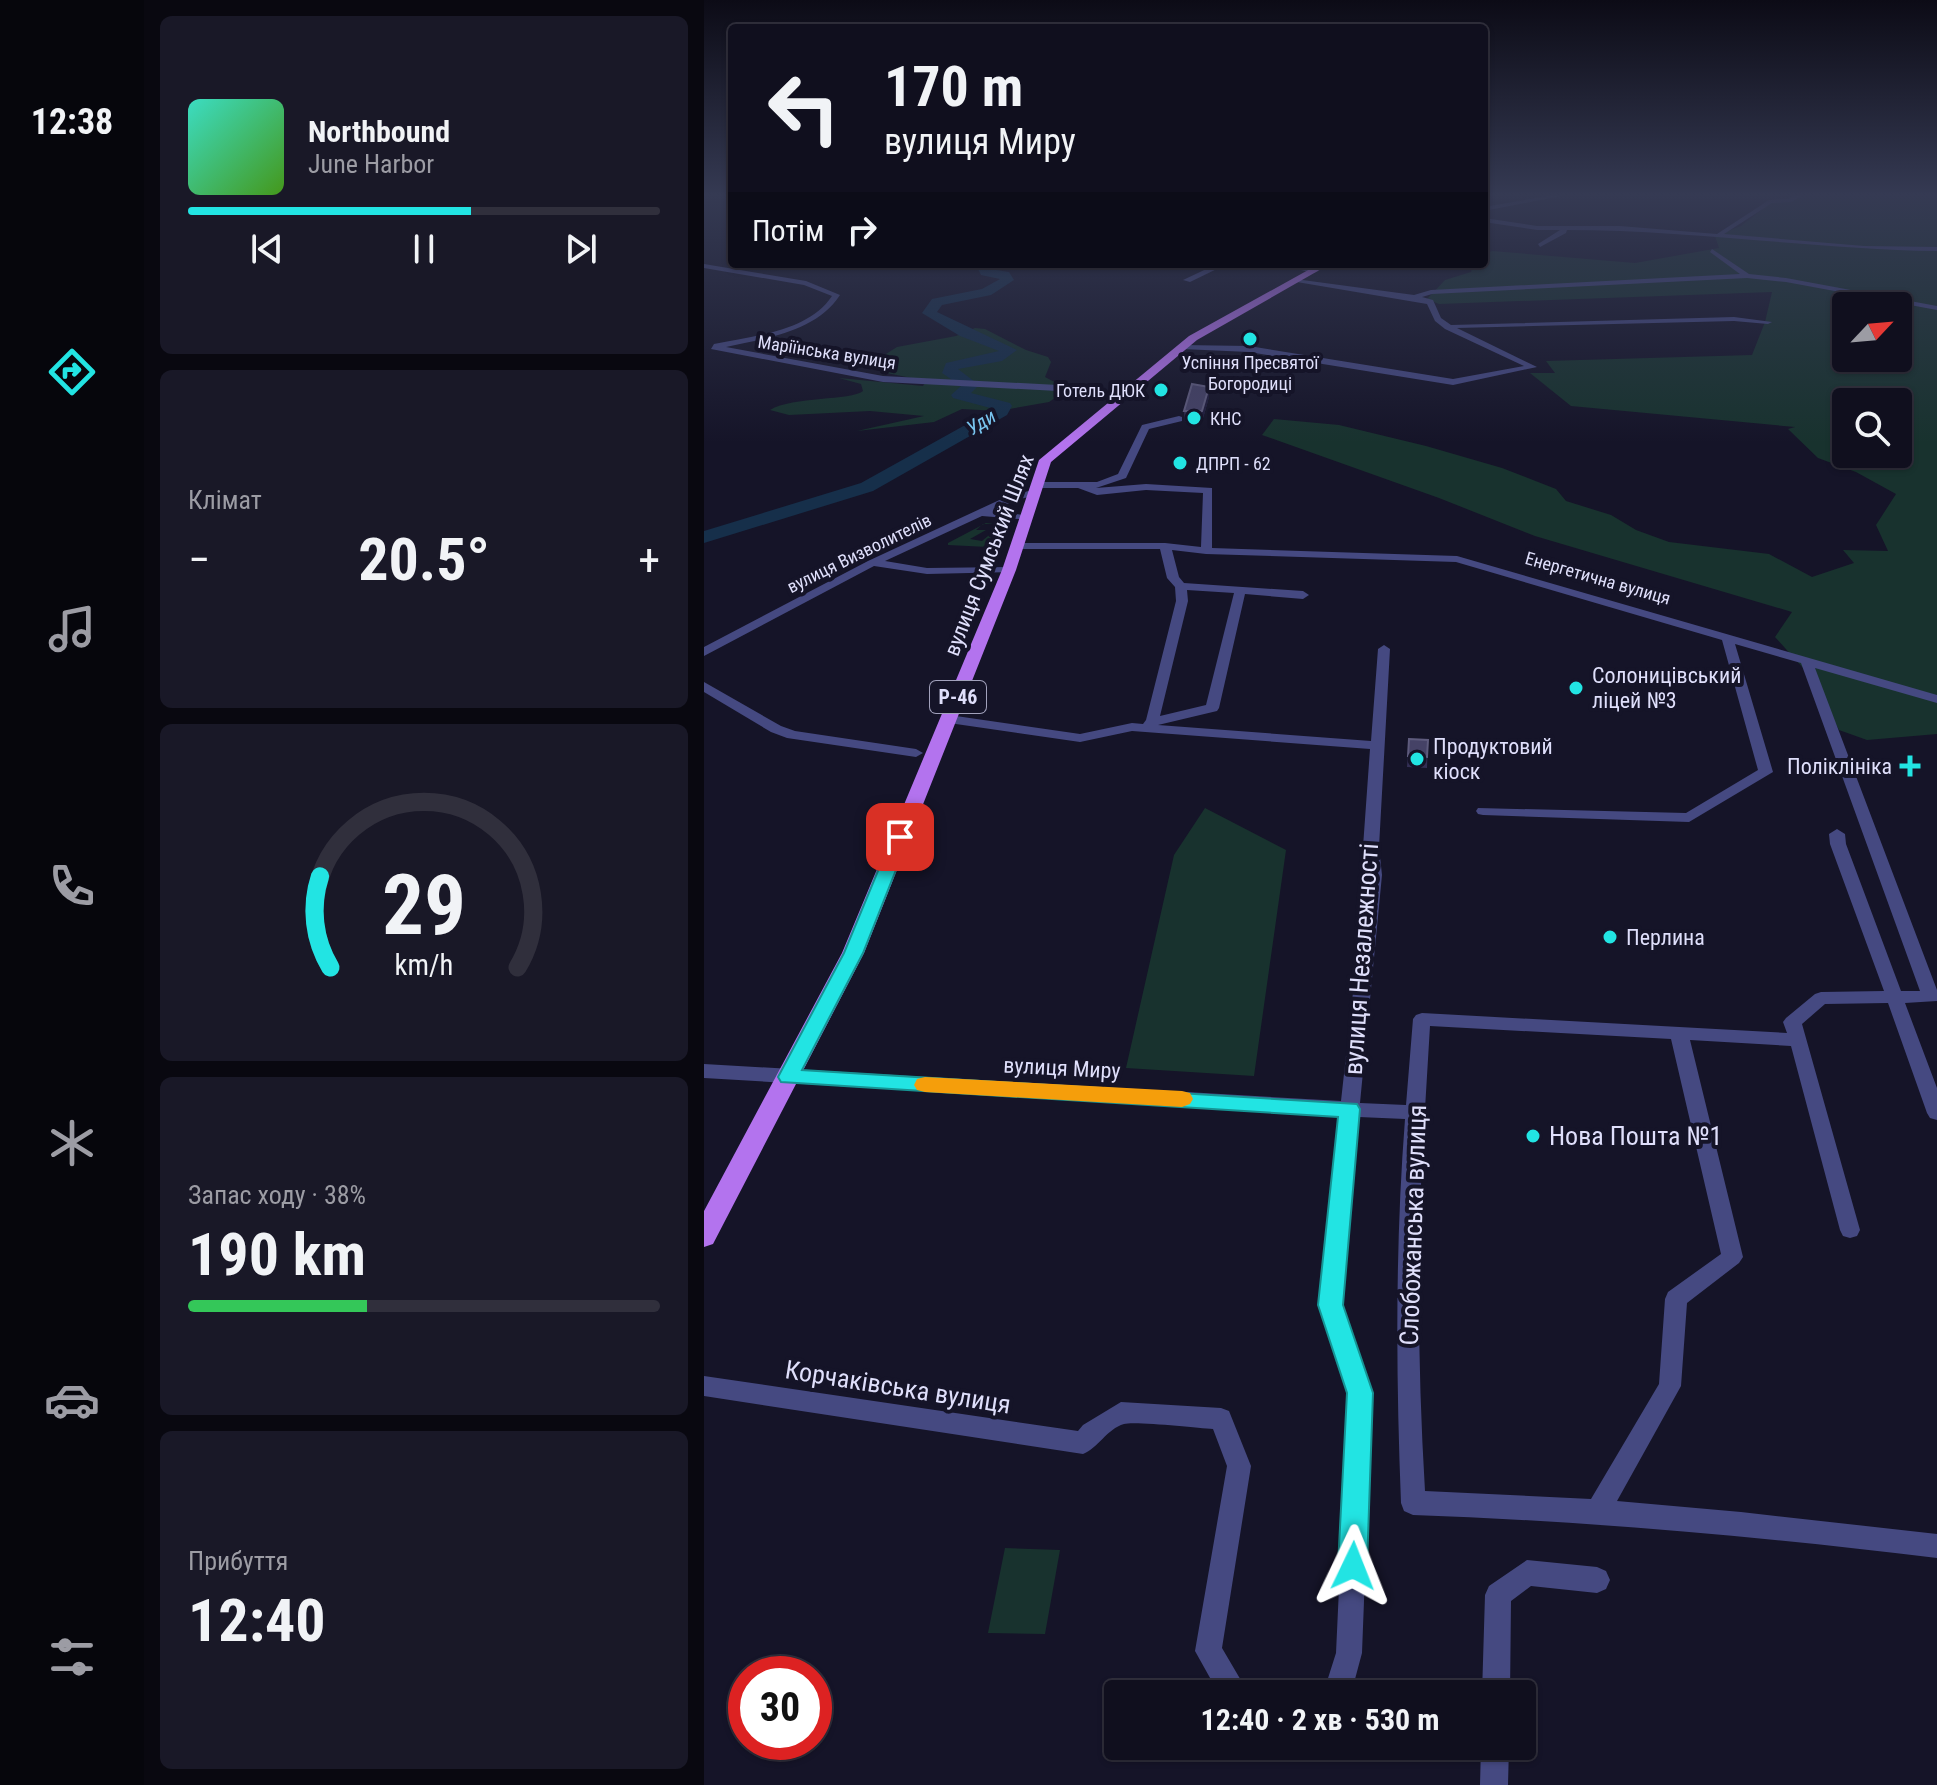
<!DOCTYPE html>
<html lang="uk">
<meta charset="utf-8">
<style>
body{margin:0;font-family:"Roboto Condensed",sans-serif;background:#191827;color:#f1f3f6;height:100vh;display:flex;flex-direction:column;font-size:30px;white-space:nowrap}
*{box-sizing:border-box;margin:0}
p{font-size:26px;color:#9c9ca4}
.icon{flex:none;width:44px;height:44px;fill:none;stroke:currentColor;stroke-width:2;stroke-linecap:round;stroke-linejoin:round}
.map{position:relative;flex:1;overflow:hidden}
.details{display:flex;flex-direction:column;gap:16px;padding:16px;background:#090810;width:560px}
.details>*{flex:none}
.guide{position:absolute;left:24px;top:24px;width:760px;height:244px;border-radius:8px;box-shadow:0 2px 6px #0004,0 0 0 2px #302f3c;background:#100f1e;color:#f1f3f6;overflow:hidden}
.needle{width:52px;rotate:64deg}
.tools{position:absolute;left:1128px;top:292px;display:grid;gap:16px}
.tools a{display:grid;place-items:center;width:80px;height:80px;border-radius:8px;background:#100f1e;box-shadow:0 2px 6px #0004,0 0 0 2px #302f3c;font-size:40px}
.speed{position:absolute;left:24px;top:1656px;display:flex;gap:16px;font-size:40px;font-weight:700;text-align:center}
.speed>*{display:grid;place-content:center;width:104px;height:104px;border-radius:50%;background:#100f1e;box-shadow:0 2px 6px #0004,0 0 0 2px #302f3c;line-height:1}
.speed .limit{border:12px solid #d22;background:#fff;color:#111}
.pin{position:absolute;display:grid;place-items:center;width:68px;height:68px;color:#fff;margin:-34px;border-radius:16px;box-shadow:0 4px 12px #0006}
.me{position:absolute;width:88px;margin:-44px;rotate:2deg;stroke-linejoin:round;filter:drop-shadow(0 0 6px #0008)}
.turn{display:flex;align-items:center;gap:28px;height:168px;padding:0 24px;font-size:36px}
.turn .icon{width:104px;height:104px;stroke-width:2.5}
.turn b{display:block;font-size:56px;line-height:68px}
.then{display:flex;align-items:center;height:76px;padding:0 24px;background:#0003;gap:16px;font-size:30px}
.big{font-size:60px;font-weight:700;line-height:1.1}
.details .widget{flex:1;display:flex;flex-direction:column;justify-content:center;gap:12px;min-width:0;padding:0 28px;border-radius:12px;background:#191827}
.details .dial{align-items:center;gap:0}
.dial svg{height:208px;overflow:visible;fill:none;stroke:#302f3c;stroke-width:7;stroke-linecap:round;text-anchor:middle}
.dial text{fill:#f1f3f6;stroke:none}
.song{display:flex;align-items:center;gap:24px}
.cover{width:96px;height:96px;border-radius:12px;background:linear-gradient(135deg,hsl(170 70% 55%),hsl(100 70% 35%))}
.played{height:8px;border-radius:4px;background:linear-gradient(90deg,#22e4e3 60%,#302f3c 60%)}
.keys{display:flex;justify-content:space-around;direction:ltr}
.heat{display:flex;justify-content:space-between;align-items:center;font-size:44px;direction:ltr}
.charge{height:12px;border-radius:6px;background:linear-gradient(90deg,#34c759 38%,#302f3c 0)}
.trip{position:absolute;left:400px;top:1680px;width:432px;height:80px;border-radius:8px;background:#100f1e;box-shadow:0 2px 6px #0004,0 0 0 2px #302f3c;font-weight:700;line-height:80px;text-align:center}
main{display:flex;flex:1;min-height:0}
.menu{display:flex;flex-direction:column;width:144px;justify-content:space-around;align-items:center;background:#06060c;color:#9c9ca4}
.menu .icon{width:56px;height:56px}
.menu .active{color:#22e4e3}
.menu b{font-size:36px;color:#f1f3f6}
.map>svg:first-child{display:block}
.green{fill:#18322e;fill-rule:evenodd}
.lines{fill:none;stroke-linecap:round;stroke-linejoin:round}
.river{fill:#162f4a;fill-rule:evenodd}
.minor{fill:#454981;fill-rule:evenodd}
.major{fill:#b373ee;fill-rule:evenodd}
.wall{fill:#332f54}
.shaded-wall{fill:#1f1c3b}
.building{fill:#454266;stroke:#5e5b7d;stroke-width:2}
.route{fill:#22e4e3;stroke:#169494;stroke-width:2}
.slow{fill:#f59e0b}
.poi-dot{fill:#22e4e3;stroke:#151428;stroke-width:3}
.labels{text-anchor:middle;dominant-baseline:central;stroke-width:8;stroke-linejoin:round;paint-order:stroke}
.far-street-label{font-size:18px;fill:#dfdffb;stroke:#151428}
.far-poi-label{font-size:18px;fill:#dfdffb;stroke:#151428;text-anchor:start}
.far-water-label{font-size:20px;font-style:italic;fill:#79c5ef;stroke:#151428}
.shield{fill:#151428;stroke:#a2a2bc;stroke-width:2}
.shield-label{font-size:20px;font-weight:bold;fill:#dfdffb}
.street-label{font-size:22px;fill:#dfdffb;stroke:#151428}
.poi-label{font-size:22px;fill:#dfdffb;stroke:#151428;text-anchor:start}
.near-street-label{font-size:26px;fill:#dfdffb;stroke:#151428}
.near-poi-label{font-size:26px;fill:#dfdffb;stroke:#151428;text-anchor:start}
</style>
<main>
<nav class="menu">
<b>12:38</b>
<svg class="icon active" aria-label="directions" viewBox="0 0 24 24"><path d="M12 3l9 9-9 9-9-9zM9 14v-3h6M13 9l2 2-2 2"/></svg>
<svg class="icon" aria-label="music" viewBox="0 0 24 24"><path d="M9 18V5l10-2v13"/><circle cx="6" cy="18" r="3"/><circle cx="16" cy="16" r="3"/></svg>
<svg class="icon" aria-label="phone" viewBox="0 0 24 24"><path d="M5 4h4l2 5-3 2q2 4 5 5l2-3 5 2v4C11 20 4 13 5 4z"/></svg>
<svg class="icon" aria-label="climate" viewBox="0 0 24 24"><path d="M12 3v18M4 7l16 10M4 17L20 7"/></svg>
<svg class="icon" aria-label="car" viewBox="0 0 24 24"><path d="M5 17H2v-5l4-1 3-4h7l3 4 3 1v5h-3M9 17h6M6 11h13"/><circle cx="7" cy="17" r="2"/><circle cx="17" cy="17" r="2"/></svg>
<svg class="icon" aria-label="filters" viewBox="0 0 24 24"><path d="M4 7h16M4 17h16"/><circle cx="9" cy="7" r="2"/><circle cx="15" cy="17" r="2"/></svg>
</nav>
<section class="details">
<div class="widget">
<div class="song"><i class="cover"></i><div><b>Northbound</b><p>June Harbor</p></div></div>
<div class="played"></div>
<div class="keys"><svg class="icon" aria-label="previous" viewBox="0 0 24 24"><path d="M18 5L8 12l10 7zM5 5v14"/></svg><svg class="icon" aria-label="pause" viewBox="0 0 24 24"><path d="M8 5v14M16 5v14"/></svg><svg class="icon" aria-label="next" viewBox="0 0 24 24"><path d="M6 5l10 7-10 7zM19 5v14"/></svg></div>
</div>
<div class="widget"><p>Клімат</p>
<div class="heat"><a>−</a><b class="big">20.5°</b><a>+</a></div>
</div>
<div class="widget dial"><svg viewBox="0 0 100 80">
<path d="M14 69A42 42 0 1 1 86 69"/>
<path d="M14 69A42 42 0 0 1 10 34" stroke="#22e4e3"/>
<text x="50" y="56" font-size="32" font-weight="700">29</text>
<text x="50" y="72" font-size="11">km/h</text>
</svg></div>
<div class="widget"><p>Запас ходу · 38%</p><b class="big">190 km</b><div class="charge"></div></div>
<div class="widget"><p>Прибуття</p><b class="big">12:40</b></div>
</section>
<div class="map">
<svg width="1233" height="1785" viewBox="0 0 1233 1785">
<rect width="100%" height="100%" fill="#151428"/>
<path class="green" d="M1105,193H1233V734L1163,740L1135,730L1109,679L1071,637L1088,612L831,536L735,498L558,435L570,419L635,425L722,446L798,468L852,489L862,501L907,515L932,530L965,542L1065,554L1108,577L1150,563L1139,550L1184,551L1172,525L1192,494L1152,472L1114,458L1084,429L1091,427L867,406L826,373H851L842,361L1048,355L1061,322L1068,292L735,304L723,299L741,280L767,272L770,264H780V255L788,251L931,263L1015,248L1011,236L1037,226L1069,201H1085ZM1142,306H1194V358H1142ZM1142,402H1194V454H1142Z
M271,328L281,329L322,350L344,357L347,362L341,377L358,386L360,392L345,402L294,411L258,409L230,422L153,431L220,416L166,411L85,415L66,410C89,396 147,401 159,391L157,384L135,378L219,386L222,381L178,372L171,361L193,347L252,336Z
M282,523L290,524H279L272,530H282L266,539L278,541L290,531L294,535L302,529L294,527L297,525L306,530L284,547L244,545V543Z
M501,808L582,850L550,1076L422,1068L470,855Z
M301,1548L356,1550L341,1634L284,1633Z"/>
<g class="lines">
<path class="river" d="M275,264H293L286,269L305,272L310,280L287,295L238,305L233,312L313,350L298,361L254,369L275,385L267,393L306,403L308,406L303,415L169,491L0,543V531L157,483L290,409L249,398L247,395L257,386L238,373L242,363L295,351L256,336L218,313L228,299L278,289L296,279L277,275L273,267Z"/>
<path class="minor" d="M860,193H872L780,211V207Z
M1096,193H1103L1087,202L1068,203L1020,234L1160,246L1233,247V251C1109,249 986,230 863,230L862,233L836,247L834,244L856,230H833L780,222V218L833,226H916L1013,234L1065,200L1084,199Z
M1008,249L1045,274L1082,278L1233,306V310L1082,282L1043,278L728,294L718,297L729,300L737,318L747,325L1030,317L1068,322L1064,324L1030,321L753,328L833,367L749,385L545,352L478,349L474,347L478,345L545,346L749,379L820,366L741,329L731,321L723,304L587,281L591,279L710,295L727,290L1036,274L1006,252Z
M0,264L102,281L136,295C112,332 62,338 22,347L179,376L354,385L422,397L417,400L354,391L179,382L7,349L10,344C49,336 104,332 128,296L100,285L0,268Z
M513,264H523L486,282L479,280Z
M571,264H586L614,271L610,273Z
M475,416L478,417V421L445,429L422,478L392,488L442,484L508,488V548L753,556L1233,695V703L1111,668L1233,990V1001L1201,1003L1233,1088V1120L1226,1118L1223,1113L1184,1003L1121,1004L1098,1024L1156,1230L1153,1236L1146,1238L1139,1236L1136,1230L1087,1046L986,1040L1039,1257L1035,1263L983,1303L977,1386L913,1501L1037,1512L1233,1534V1558C1059,1537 885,1521 709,1515L700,1511L697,1503C692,1375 691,1247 701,1119L655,1117L637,1305L668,1393L658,1653L647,1694H619L632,1653L644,1393L615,1305L636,1116L0,1078V1064L637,1101L662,875L659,847L666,749L428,731L376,742L245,723L238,719L245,715L376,734L428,723L439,724L442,720L472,601L471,587L463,578L456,549H313L307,546L313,543H461L497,547L499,493L442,490L393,495L374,488H332L327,485L332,482H393L414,474L438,425ZM468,550L502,554L752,562L1018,640L1054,770L982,813L774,808L772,811L774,814L779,815L985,822L1069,772L1031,644L1097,663L1216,991H1197L1142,844L1141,834L1133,829L1125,834L1126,844L1180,991L1117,992L1111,994L1082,1018L1079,1022L1083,1033L718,1013L712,1015L709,1019L702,1105L656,1103L678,875L675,847L686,649L680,645L674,649L667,741L454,725L513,711L515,708L541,594L599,599L605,595L599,591L480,583L475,577ZM483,590L530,593L502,705L456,716L484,601ZM726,1026L967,1039L1017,1254L964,1292L961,1299L955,1384L887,1499L721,1491C715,1390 713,1288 717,1186C718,1166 715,1130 723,1113L721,1109Z
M329,490L333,491V495L312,500L289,511L326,516V520L278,516L181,561L223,568L305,567L311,570L309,572L223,574L170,566L0,656V647L164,561L304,496Z
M0,682L77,726L91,731L212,749L219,753L212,757L83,738L67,732L0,692Z
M0,1376L374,1431L379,1425L417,1402L517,1408L525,1411L547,1466L518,1648L545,1694H515L491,1651L523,1466L509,1429C493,1428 431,1421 420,1424C403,1429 394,1448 379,1454L0,1396Z
M823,1560L893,1567L902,1571L906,1580L902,1589L893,1593L827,1586L807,1601L806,1694H778L781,1595L785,1586Z
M777,1746H805L804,1785H776Z"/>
<path class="major" d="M615,264H626L493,340L347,462L312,570L160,953L9,1244L0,1247V1211L138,953L298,570L335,460L485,336Z"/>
</g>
<path class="wall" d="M505,387V397L498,422H481L480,411Z
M705,739L724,740L723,768L703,767Z"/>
<path class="shaded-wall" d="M505,387V397L498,422V411Z"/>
<path class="building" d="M488,384L505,387L498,411H480Z
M705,739L724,740L723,757L704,756Z"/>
<linearGradient id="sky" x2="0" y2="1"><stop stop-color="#0c0b16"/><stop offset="0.44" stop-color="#353a53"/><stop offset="1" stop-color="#353a53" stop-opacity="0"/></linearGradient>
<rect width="1233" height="443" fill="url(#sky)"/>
<path class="route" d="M196,832L205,837L159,953L98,1070L653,1104L656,1109L639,1305L669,1393L663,1566L659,1577L649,1581L638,1577L634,1566L643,1393L614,1305L634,1117L77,1082L74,1077L140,953L188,837Z"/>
<path class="slow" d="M221,1077L478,1091L486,1093L489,1099L486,1104L478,1107L221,1092L213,1090L210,1085L213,1079Z"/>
<g class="poi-dot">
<circle cx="546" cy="339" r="8"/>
<circle cx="457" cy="390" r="8"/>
<circle cx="490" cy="418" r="8"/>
<circle cx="476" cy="463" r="8"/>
<circle cx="872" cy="688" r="8"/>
<circle cx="713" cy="759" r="8"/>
<path d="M1202 754h8v8h8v8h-8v8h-8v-8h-8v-8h8z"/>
<circle cx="906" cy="937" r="8"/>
<circle cx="829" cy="1136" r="8"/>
</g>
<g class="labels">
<g class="far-street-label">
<text transform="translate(123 352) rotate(9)">Маріїнська вулиця</text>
<text transform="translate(155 553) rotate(-26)">вулиця Визволителів</text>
<text transform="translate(894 578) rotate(16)">Енергетична вулиця</text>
</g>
<g class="far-poi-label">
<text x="546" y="362" text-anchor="middle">Успіння Пресвятої<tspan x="546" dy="21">Богородиці</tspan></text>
<text x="441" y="390" text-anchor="end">Готель ДЮК</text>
<text x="506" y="418">КНС</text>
<text x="492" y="463">ДПРП - 62</text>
</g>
<g class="far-water-label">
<text transform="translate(277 422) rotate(-31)">Уди</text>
</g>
<rect class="shield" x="226" y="681" width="56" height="32" rx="6"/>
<g class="shield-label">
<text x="254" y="697">Р-46</text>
</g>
<g class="street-label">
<text transform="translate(285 555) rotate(-69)">вулиця Сумський Шлях</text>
<text transform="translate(358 1068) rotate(3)">вулиця Миру</text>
</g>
<g class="poi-label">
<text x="888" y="675">Солоницівський<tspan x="888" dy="25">ліцей №3</tspan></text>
<text x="729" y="746">Продуктовий<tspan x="729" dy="25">кіоск</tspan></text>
<text x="1188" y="766" text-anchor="end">Поліклініка</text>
<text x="922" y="937">Перлина</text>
</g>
<g class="near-street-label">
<text transform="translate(657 959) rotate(-86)">вулиця Незалежності</text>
<text transform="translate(709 1225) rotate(-88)">Слобожанська вулиця</text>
<text transform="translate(194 1387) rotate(9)">Корчаківська вулиця</text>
</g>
<g class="near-poi-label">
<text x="845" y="1136">Нова Пошта №1</text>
</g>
</g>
</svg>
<div class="tools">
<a><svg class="needle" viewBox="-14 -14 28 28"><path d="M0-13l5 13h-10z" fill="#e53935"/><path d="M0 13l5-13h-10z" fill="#9c9ca4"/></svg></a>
<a><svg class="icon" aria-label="search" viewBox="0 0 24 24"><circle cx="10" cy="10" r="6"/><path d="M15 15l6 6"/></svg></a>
</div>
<div class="speed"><div class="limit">30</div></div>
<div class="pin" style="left:196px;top:837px;background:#d93025"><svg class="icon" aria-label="arrive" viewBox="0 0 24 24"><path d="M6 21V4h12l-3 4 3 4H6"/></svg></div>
<svg class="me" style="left:649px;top:1566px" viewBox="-20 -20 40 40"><path d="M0-17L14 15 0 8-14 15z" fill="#22e4e3" stroke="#fff" stroke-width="4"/></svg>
<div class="trip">12:40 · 2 хв · 530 m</div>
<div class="guide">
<div class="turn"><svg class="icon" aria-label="left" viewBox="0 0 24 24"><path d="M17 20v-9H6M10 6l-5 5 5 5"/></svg><div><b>170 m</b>вулиця Миру</div></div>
<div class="then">Потім<svg class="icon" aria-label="right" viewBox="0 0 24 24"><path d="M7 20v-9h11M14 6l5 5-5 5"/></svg></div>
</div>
</div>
</main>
